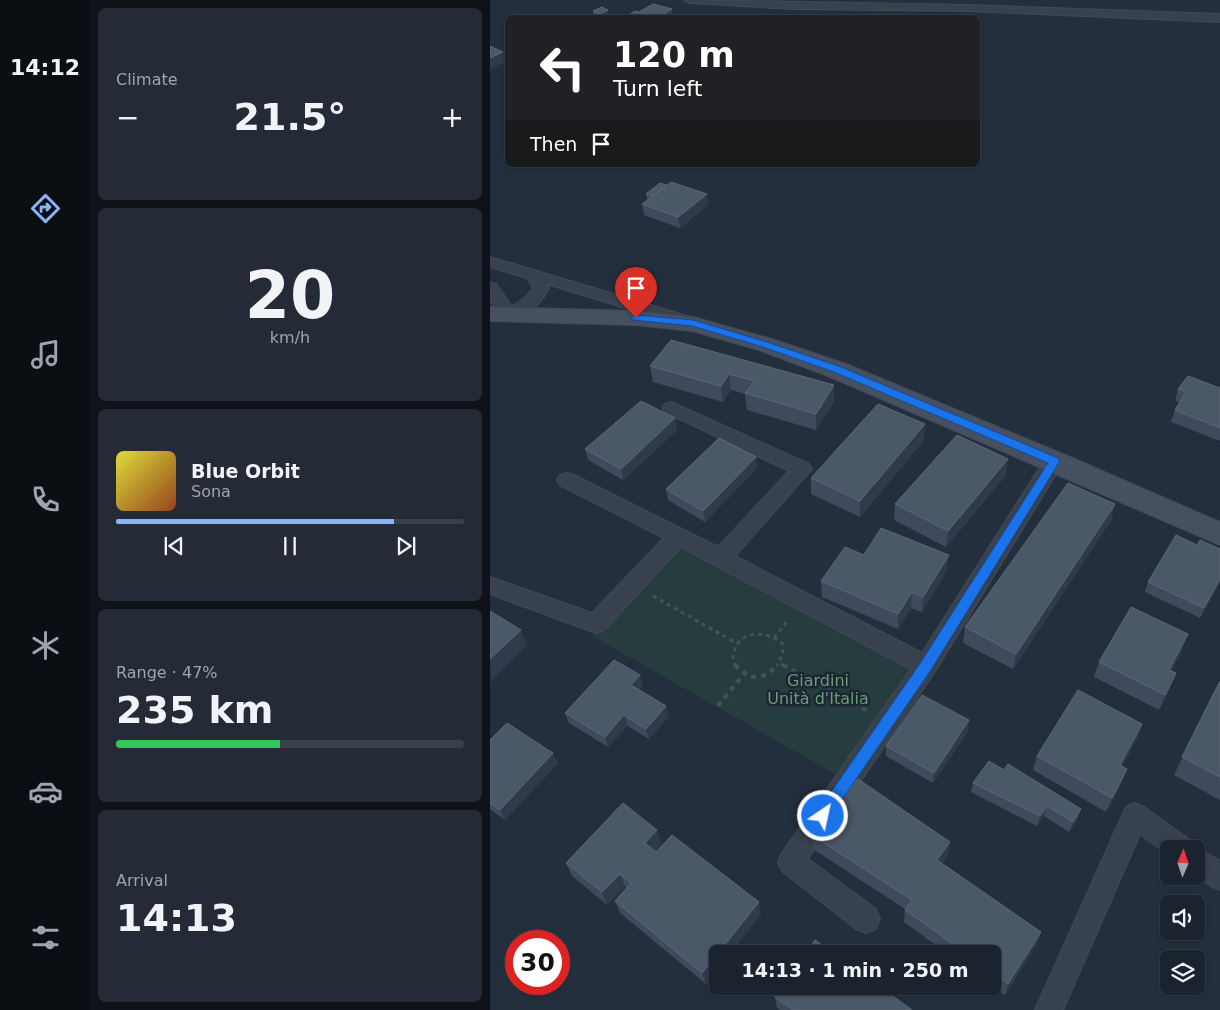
<!DOCTYPE html>
<meta charset="utf-8">
<style>
body{margin:0;font-family:"DejaVu Sans",sans-serif;background:#242b36;color:#f1f3f6;height:100vh;display:flex;flex-direction:column;font-size:19px;white-space:nowrap}
*{box-sizing:border-box;margin:0}
p{font-size:16px;color:#a0a4aa}
.icon{flex:none;width:28px;height:28px;fill:none;stroke:currentColor;stroke-width:2;stroke-linecap:round;stroke-linejoin:round}
.map{position:relative;flex:1;overflow:hidden}
.side{display:flex;flex-direction:column;gap:8px;padding:8px;background:#0f1319;width:400px}
.side>*{flex:none}
.top-card{position:absolute;left:15px;top:15px;width:475px;height:152px;border-radius:8px;box-shadow:0 1px 4px #0004,0 0 0 1px #39404a;background:#202124;color:#fff;overflow:hidden}
.needle{width:32px;rotate:2deg}
.controls{position:absolute;left:670px;top:840px;display:grid;gap:10px}
.controls a{display:grid;place-items:center;width:45px;height:45px;border-radius:8px;background:#1b232e;box-shadow:0 1px 4px #0004,0 0 0 1px #39404a;font-size:25px}
.speed{position:absolute;left:15px;top:930px;display:flex;gap:10px;font-size:25px;font-weight:700;text-align:center}
.speed>*{display:grid;place-content:center;width:65px;height:65px;border-radius:50%;background:#1b232e;box-shadow:0 1px 4px #0004,0 0 0 1px #39404a;line-height:1}
.speed .limit{border:8px solid #d22;background:#fff;color:#111}
.pin{position:absolute;display:grid;place-items:center;width:42px;height:42px;color:#fff;margin:-51px -21px;border-radius:50% 50% 50% 0;rotate:-45deg;box-shadow:0 0 5px #0007}
.pin .icon{rotate:45deg}
.me{position:absolute;width:55px;margin:-28px;rotate:34deg;stroke-linejoin:round;filter:drop-shadow(0 0 4px #0008)}
.turn{display:flex;align-items:center;gap:18px;height:105px;padding:0 25px;font-size:22px}
.turn .icon{width:65px;height:65px;stroke-width:2.5}
.turn b{display:block;font-size:35px;line-height:42px}
.then{display:flex;align-items:center;height:48px;padding:0 25px;background:#0003;gap:10px;font-size:19px}
.big{font-size:38px;font-weight:800;line-height:1.1}
.side .widget{flex:1;display:flex;flex-direction:column;justify-content:center;gap:8px;min-width:0;padding:0 18px;border-radius:8px;background:#242b36}
.side .dial{align-items:center;gap:0}
.dial b{font-size:65px;line-height:1}
.song{display:flex;align-items:center;gap:15px}
.cover{width:60px;height:60px;border-radius:8px;background:linear-gradient(135deg,hsl(60 70% 55%),hsl(20 70% 35%))}
.played{height:5px;border-radius:2px;background:linear-gradient(90deg,#8ab4f8 80%,#39404a 80%)}
.keys{display:flex;justify-content:space-around;direction:ltr}
.heat{display:flex;justify-content:space-between;align-items:center;font-size:28px;direction:ltr}
.charge{height:8px;border-radius:4px;background:linear-gradient(90deg,#34c759 47%,#39404a 0)}
.trip{position:absolute;left:219px;top:945px;width:292px;height:50px;border-radius:8px;background:#1b232e;box-shadow:0 1px 4px #0004,0 0 0 1px #39404a;font-weight:800;line-height:50px;text-align:center}
main{display:flex;flex:1;min-height:0}
.menu{display:flex;flex-direction:column;width:90px;justify-content:space-around;align-items:center;background:#0b0e12;color:#a0a4aa}
.menu .icon{width:35px;height:35px}
.menu .active{color:#8ab4f8}
.menu b{font-size:22px;color:#f1f3f6}
.map>svg:first-child{display:block}
.green{fill:#263c3f}
.lines{fill:none;stroke-linecap:round;stroke-linejoin:round}
.street-casing{stroke:#414a57;stroke-width:2}
.secondary-casing{stroke:#414a57;stroke-width:2}
.path-far1{stroke:#3f5557;stroke-width:3;stroke-dasharray:4 4;stroke-linecap:butt}
.path{stroke:#3f5557;stroke-width:4;stroke-dasharray:5 5;stroke-linecap:butt}
.street{fill:#38414e;fill-rule:evenodd}
.secondary{fill:#465061;fill-rule:evenodd}
.wall{fill:#3f4b5c}
.shaded-wall{fill:#2f3b4b}
.building{fill:#4b5868;stroke:#5c6777}
.route{fill:#1a73e8;stroke:#114b97}
.labels{text-anchor:middle;dominant-baseline:central;stroke-width:5;stroke-linejoin:round;paint-order:stroke}
.park-label{font-size:16px;fill:#6b9a76;stroke:#1d2633}
</style>
<main>
<nav class="menu">
<b>14:12</b>
<svg class="icon active" aria-label="directions" viewBox="0 0 24 24"><path d="M12 3l9 9-9 9-9-9zM9 14v-3h6M13 9l2 2-2 2"/></svg>
<svg class="icon" aria-label="music" viewBox="0 0 24 24"><path d="M9 18V5l10-2v13"/><circle cx="6" cy="18" r="3"/><circle cx="16" cy="16" r="3"/></svg>
<svg class="icon" aria-label="phone" viewBox="0 0 24 24"><path d="M5 4h4l2 5-3 2q2 4 5 5l2-3 5 2v4C11 20 4 13 5 4z"/></svg>
<svg class="icon" aria-label="climate" viewBox="0 0 24 24"><path d="M12 3v18M4 7l16 10M4 17L20 7"/></svg>
<svg class="icon" aria-label="car" viewBox="0 0 24 24"><path d="M5 17H2v-5l4-1 3-4h7l3 4 3 1v5h-3M9 17h6M6 11h13"/><circle cx="7" cy="17" r="2"/><circle cx="17" cy="17" r="2"/></svg>
<svg class="icon" aria-label="filters" viewBox="0 0 24 24"><path d="M4 7h16M4 17h16"/><circle cx="9" cy="7" r="2"/><circle cx="15" cy="17" r="2"/></svg>
</nav>
<section class="side">
<div class="widget"><p>Climate</p>
<div class="heat"><a>−</a><b class="big">21.5°</b><a>+</a></div>
</div>
<div class="widget dial"><b>20</b><p>km/h</p></div>
<div class="widget">
<div class="song"><i class="cover"></i><div><b>Blue Orbit</b><p>Sona</p></div></div>
<div class="played"></div>
<div class="keys"><svg class="icon" aria-label="previous" viewBox="0 0 24 24"><path d="M18 5L8 12l10 7zM5 5v14"/></svg><svg class="icon" aria-label="pause" viewBox="0 0 24 24"><path d="M8 5v14M16 5v14"/></svg><svg class="icon" aria-label="next" viewBox="0 0 24 24"><path d="M6 5l10 7-10 7zM19 5v14"/></svg></div>
</div>
<div class="widget"><p>Range · 47%</p><b class="big">235 km</b><div class="charge"></div></div>
<div class="widget"><p>Arrival</p><b class="big">14:13</b></div>
</section>
<div class="map">
<svg width="730" height="1010" viewBox="0 0 730 1010">
<rect width="100%" height="100%" fill="#242f3e"/>
<path class="green" d="M192,543L427,667L354,779L102,636Z"/>
<g class="lines">
<g class="street-casing">
<path id="street" d="M194,0L478,5L730,14V22L478,11L303,9L200,3Z
M0,257L207,319L209,323L207,327L201,328L57,284L59,288C52,303 31,323 13,319L0,300V283L6,284L22,307L36,297L43,288L37,278L0,267Z
M181,402L319,464L322,469L245,556L432,653L557,456L564,454L571,456L574,461L444,673L318,859L386,909L390,919L386,929L376,933L366,929L292,871L288,862L292,853L421,669L191,547L114,630L106,633L0,594V577L102,613L174,538L70,485L67,480L70,475L77,473L84,475L228,547L299,471L175,412L172,408L175,404Z
M645,803L654,807L700,840L704,848L706,847L730,861V890L721,886L706,876V849H679V855L650,834L573,1010H545L636,807Z"/>
</g>
<g class="secondary-casing">
<path id="secondary" d="M0,307L146,311L203,317L285,340L356,364L573,454L730,522V545L338,376L269,350L202,331L146,325L0,321Z"/>
</g>
<path class="path-far1" d="M163,596L248,644
M284,638L299,619
M291,664L295,666
M246,666L243,663C241,632 272,627 292,643L293,654L287,666"/>
<path class="path" d="M245,665C261,681 272,681 288,665
M293,665L376,710
M228,706L254,674"/>
<use href="#street" class="street"/>
<use href="#secondary" class="secondary"/>
</g>
<path class="wall" d="M118,10L119,16L115,18H108L104,16L103,11Z
M176,185L217,194L218,205L190,228L154,215L152,204L158,200L157,199L156,194Z
M160,366L344,385V402L326,430L257,410L255,394L241,390L233,402L163,382Z
M730,388V441L681,422L685,410L690,402L685,401L688,389Z
M187,430L133,480L98,460L95,449Z
M434,440L370,517L321,494V478Z
M267,468L215,522L178,500L176,489Z
M516,475L456,547L404,520L405,504Z
M625,504L621,520L523,669L473,643L475,627Z
M374,555L457,570L432,612L421,608L408,629L332,597L331,581Z
M658,582H730L710,618L655,592Z
M692,650L681,671L686,673L680,688L669,710L604,677L609,662Z
M730,681V800L684,775Z
M153,685L149,689L179,716L159,739L138,726L118,747L79,723L75,713Z
M652,724L647,739L632,766V783L616,812L543,770L547,756Z
M478,731L443,783L396,756V746Z
M0,740L68,763L15,820L0,809Z
M499,761L588,818L579,832L554,816L547,826L481,792L483,783Z
M322,835L458,855L452,863L551,932L547,944L515,995L502,986V954H458L414,922L415,909L323,849Z
M171,843L165,851L271,915L228,954V969L216,984L130,913L125,901L136,888L135,886L117,905L82,876L76,863Z
M285,997L422,1010H290L287,1008Z"/>
<path class="shaded-wall" d="M182,9L183,18H168Z
M118,10L119,16L115,18H111L110,14Z
M13,52L15,62L0,69V58Z
M217,194L218,205L190,228L188,217Z
M239,374L241,390L233,402L231,386Z
M344,385V402L326,430V414Z
M185,418L187,430L133,480L131,469Z
M435,424L434,440L370,517V501Z
M266,457L267,468L215,522L213,511Z
M518,459L516,475L456,547L458,531Z
M625,504L621,520L523,669L526,654Z
M459,555L457,570L432,612L433,597Z
M730,579V582L710,618L714,608Z
M422,592L421,608L408,629V614Z
M31,630L37,645L1,681L0,659Z
M698,634L692,650L673,685L679,670Z
M686,673L680,688L669,710L675,695Z
M150,675L153,685L144,695L141,685Z
M176,706L179,716L159,739L156,729Z
M134,715L138,726L118,747L115,737Z
M479,720L478,731L443,783L444,773Z
M652,724L647,739L624,779L630,765Z
M63,753L68,763L15,820L10,810Z
M637,769L632,783L616,812L622,798Z
M557,806L554,816L547,826L550,816Z
M591,809L588,818L579,832L583,822Z
M167,830L171,843L159,856L155,843Z
M460,842L458,855L445,873L447,860Z
M130,874L135,886L117,905L112,892Z
M269,902L271,915L240,954H228Z
M551,932L547,944L515,995L518,984Z
M228,954V969L216,984L212,973Z"/>
<path class="building" d="M163,4L182,9L168,18H134L145,11L149,12Z
M112,7L118,10L110,14L103,11Z
M0,46L13,52L0,58Z
M181,182L217,194L188,217L152,204Z
M170,183L176,185L163,196L156,194Z
M181,340L344,385L326,414L255,393L265,381L239,374L231,386L160,366Z
M698,376L730,388V428L685,410L696,392L688,389Z
M151,401L185,418L131,469L95,449Z
M388,404L435,424L370,501L321,478Z
M467,435L518,459L458,531L405,504Z
M229,438L266,457L213,511L176,489Z
M578,483L625,504L526,654L475,627Z
M391,528L459,555L433,597L422,592L408,614L331,581L355,547L374,555Z
M686,535L707,545L710,540L730,549V579L714,608L658,582Z
M641,607L698,634L679,670L686,673L675,695L609,662Z
M0,611L31,630L0,659Z
M124,660L150,675L141,685L176,706L156,729L134,715L115,737L75,713Z
M730,681V777L692,757Z
M588,690L652,724L630,765L637,769L622,798L547,756Z
M432,695L479,720L444,773L396,746Z
M17,723L63,753L10,810L0,803V740Z
M499,761L514,770L518,764L591,809L583,822L557,806L550,816L483,783Z
M368,779L460,842L447,860L551,932L518,984L502,972V954H477L415,910L422,900L322,835Z
M133,803L167,830L155,843L166,852L182,835L269,902L212,973L125,901L141,883L130,874L112,892L76,863Z
M325,940L344,954H316Z
M293,986H389L422,1010H303L285,997Z"/>
<path class="route" d="M146,315L203,320L280,343L351,367L568,458L570,461L441,670L338,820L333,822L328,820L326,816L328,811L431,662L558,463L344,372L273,347L202,326L142,320V316Z"/>
<g class="labels">
<g class="park-label">
<text x="328" y="680">Giardini<tspan x="328" dy="18">Unità d'Italia</tspan></text>
</g>
</g>
</svg>
<div class="controls">
<a><svg class="needle" viewBox="-14 -14 28 28"><path d="M0-13l5 13h-10z" fill="#e53935"/><path d="M0 13l5-13h-10z" fill="#a0a4aa"/></svg></a>
<a><svg class="icon" aria-label="sound" viewBox="0 0 24 24"><path d="M4 9h4l5-4v14l-5-4H4zM17 9q2 3 0 6"/></svg></a>
<a><svg class="icon" aria-label="layers" viewBox="0 0 24 24"><path d="M12 4l9 5-9 5-9-5zM3 14l9 5 9-5"/></svg></a>
</div>
<div class="speed"><div class="limit">30</div></div>
<div class="pin" style="left:146px;top:318px;background:#d93025"><svg class="icon" aria-label="arrive" viewBox="0 0 24 24"><path d="M6 21V4h12l-3 4 3 4H6"/></svg></div>
<svg class="me" style="left:333px;top:816px" viewBox="-20 -20 40 40"><circle r="17" fill="#1a73e8" stroke="#fff" stroke-width="3"/><path d="M0-11L8 9 0 5-8 9z" fill="#fff"/></svg>
<div class="trip">14:13 · 1 min · 250 m</div>
<div class="top-card">
<div class="turn"><svg class="icon" aria-label="left" viewBox="0 0 24 24"><path d="M17 20v-9H6M10 6l-5 5 5 5"/></svg><div><b>120 m</b>Turn left</div></div>
<div class="then">Then<svg class="icon" aria-label="arrive" viewBox="0 0 24 24"><path d="M6 21V4h12l-3 4 3 4H6"/></svg></div>
</div>
</div>
</main>
